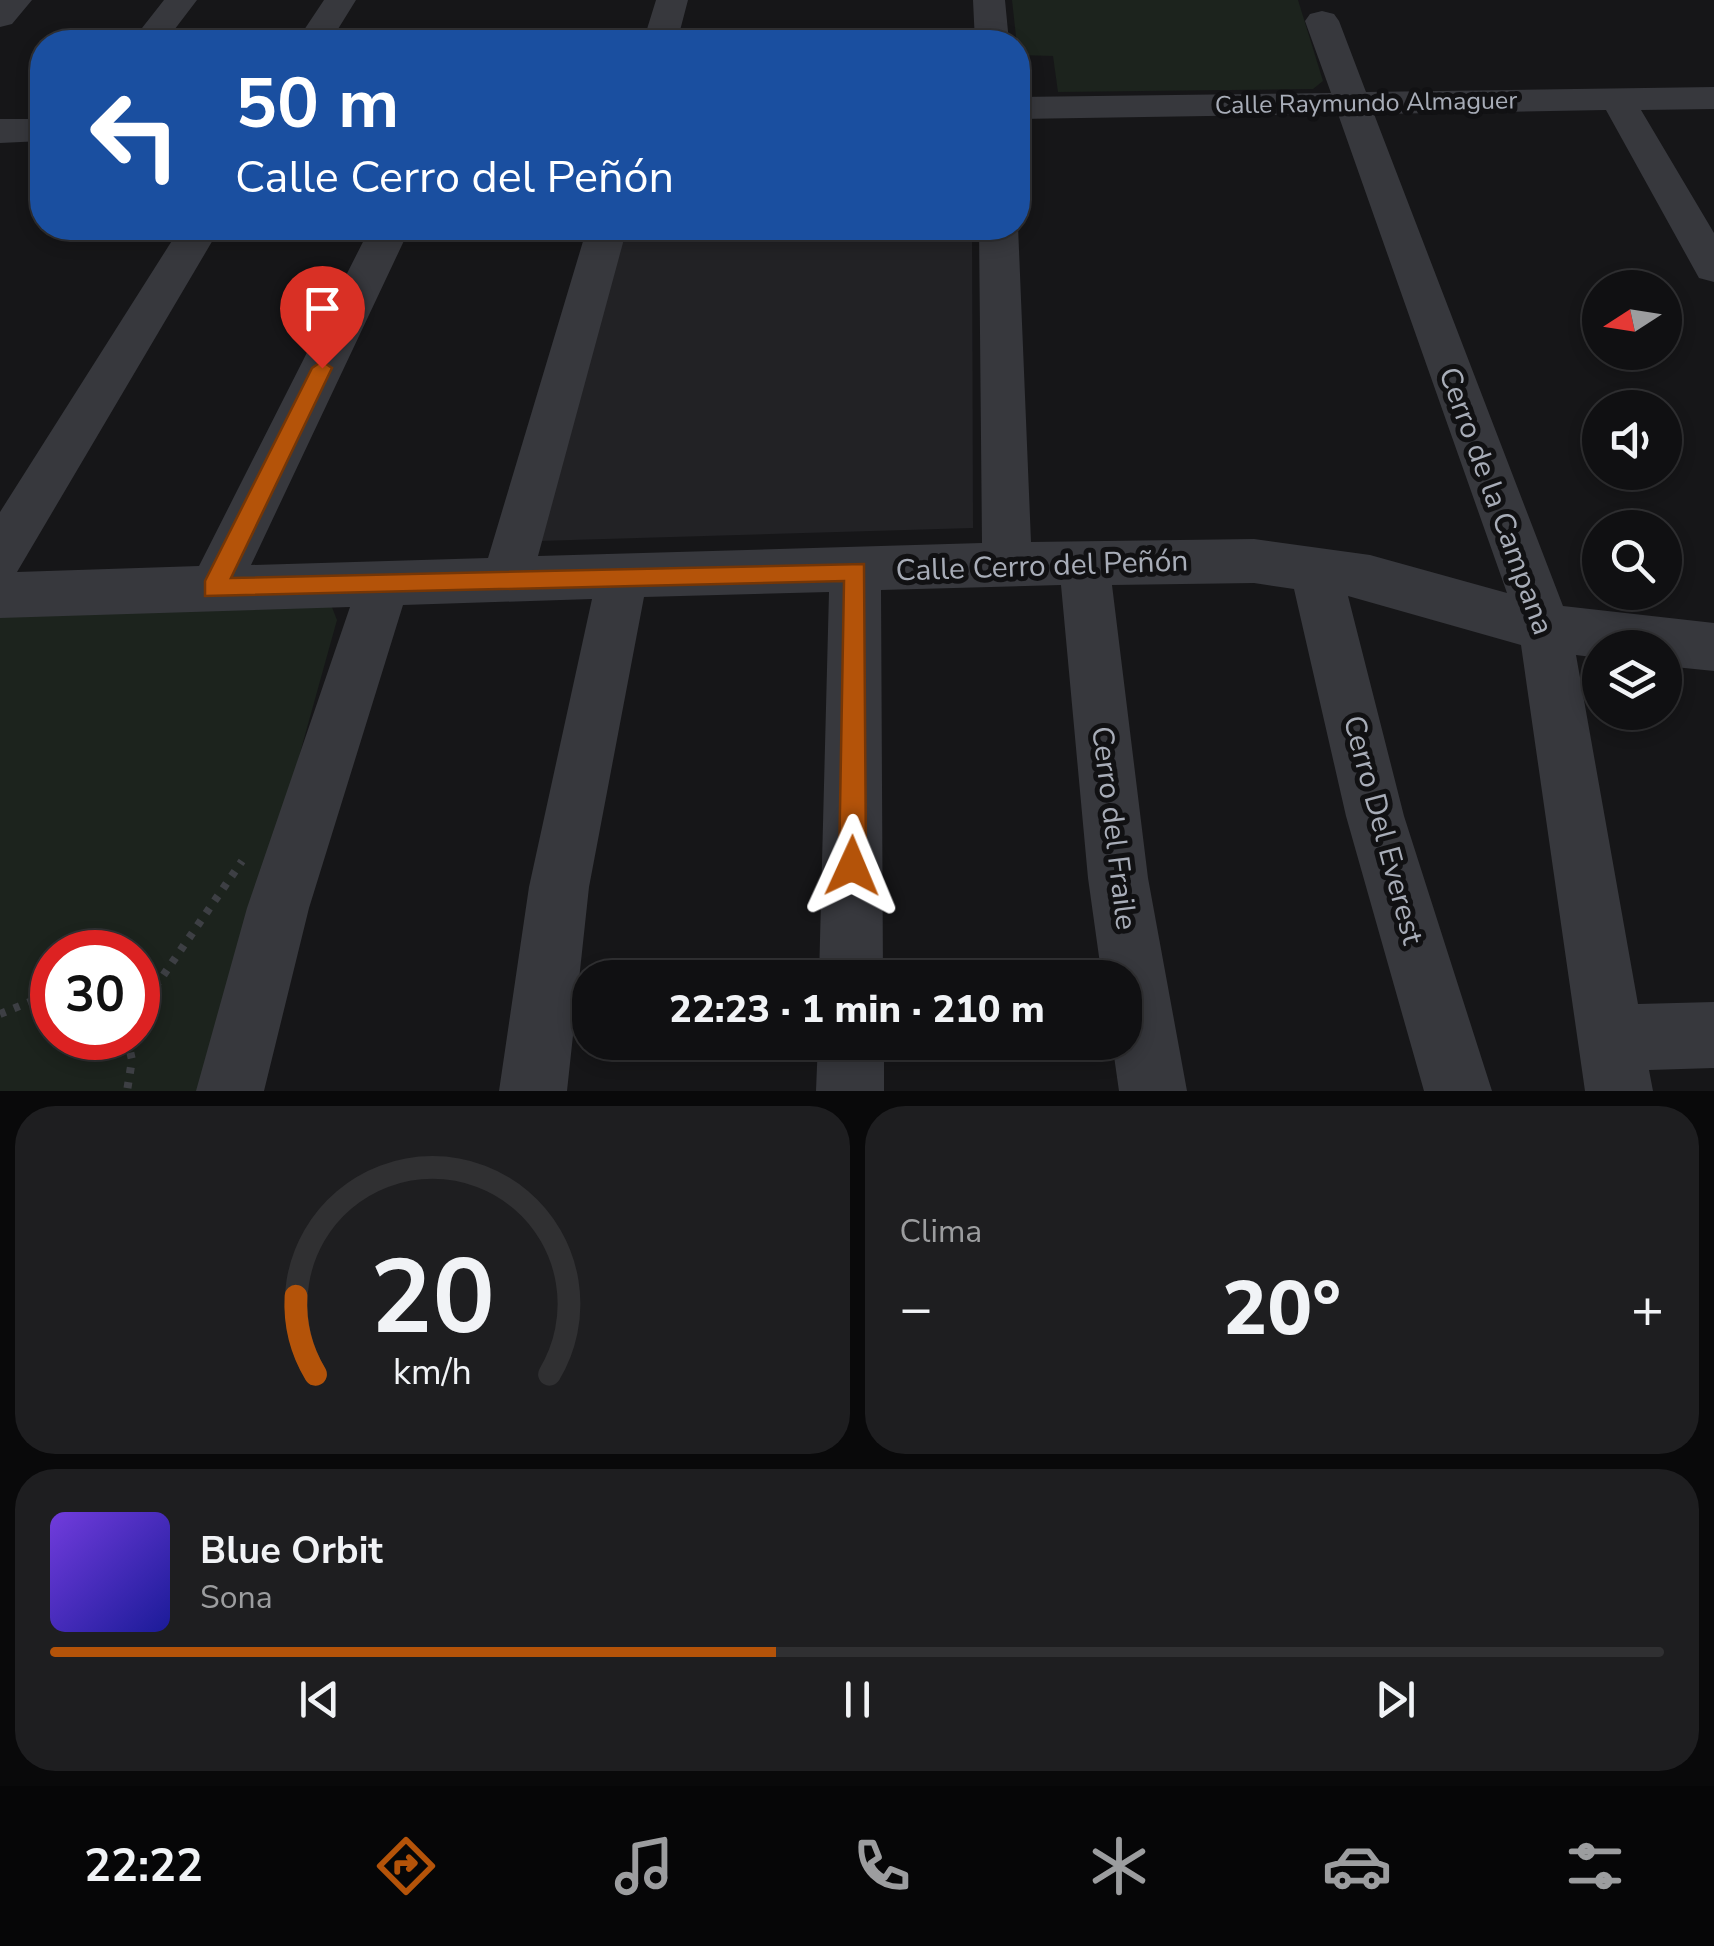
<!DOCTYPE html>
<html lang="es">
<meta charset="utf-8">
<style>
body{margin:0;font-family:"Nunito Sans",sans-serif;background:#1e1e20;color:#f1f3f6;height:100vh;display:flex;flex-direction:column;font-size:38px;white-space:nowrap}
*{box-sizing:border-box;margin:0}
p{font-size:32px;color:#9c9d9f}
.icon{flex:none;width:55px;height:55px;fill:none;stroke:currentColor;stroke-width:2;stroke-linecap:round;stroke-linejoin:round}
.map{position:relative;height:1091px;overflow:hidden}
.panel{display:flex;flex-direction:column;gap:15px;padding:15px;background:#09090a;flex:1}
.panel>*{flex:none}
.banner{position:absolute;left:30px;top:30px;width:1000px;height:210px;border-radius:40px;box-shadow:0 5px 15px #0003,0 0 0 2px #303032;background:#1a4fa0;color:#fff;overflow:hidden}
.needle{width:65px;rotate:258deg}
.buttons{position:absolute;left:1582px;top:270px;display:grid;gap:20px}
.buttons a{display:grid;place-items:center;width:100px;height:100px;border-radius:50%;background:#101012;box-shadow:0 5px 15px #0003,0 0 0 2px #303032;font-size:50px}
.speed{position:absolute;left:30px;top:930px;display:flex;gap:20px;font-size:50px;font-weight:700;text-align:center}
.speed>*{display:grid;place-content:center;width:130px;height:130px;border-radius:50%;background:#101012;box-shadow:0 5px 15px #0003,0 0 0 2px #303032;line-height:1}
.speed .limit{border:15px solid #d22;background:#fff;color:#111}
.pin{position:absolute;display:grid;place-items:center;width:85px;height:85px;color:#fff;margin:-102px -42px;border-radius:50% 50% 50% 0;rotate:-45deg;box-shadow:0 0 10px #0007}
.pin .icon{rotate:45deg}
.me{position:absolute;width:110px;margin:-55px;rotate:1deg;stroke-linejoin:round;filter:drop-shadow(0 0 8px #0008)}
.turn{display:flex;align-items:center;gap:35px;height:210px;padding:0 40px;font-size:45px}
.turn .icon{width:130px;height:130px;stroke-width:2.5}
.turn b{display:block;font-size:70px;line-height:85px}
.big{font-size:75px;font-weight:800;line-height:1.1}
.panel .tile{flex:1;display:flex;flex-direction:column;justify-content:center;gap:15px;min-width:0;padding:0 35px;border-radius:40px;background:#1e1e20}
.panel .dial{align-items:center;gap:0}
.dial svg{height:260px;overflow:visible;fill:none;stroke:#303032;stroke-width:7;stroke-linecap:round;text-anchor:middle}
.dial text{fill:#f1f3f6;stroke:none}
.song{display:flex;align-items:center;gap:30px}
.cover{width:120px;height:120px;border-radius:15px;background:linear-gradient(135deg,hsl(260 70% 55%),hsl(240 70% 35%))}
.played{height:10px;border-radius:5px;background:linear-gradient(90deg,#b45309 45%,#303032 45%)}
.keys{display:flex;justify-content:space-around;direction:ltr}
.heat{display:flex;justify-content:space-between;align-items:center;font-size:55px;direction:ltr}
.panel .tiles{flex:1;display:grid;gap:15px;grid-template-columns:1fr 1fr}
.tile:last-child{grid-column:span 2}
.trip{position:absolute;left:572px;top:960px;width:570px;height:100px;border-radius:40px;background:#101012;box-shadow:0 5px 15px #0003,0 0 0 2px #303032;font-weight:800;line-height:100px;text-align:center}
.menu{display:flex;height:160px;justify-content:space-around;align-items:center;background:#060607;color:#9c9d9f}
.menu .icon{width:70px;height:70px}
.menu .selected{color:#b45309}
.menu b{font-size:45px;color:#f1f3f6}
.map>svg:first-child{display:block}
.built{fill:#222225}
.green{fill:#1c231d;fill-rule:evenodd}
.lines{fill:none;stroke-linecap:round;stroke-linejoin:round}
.path{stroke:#3d3f44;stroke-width:8;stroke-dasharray:6 9;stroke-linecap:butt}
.minor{fill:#37383d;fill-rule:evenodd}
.route{fill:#b45309;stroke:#753606;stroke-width:2.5}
.labels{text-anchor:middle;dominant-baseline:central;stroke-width:10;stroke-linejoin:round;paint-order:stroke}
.far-street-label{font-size:25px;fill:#a8adb8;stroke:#111113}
.street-label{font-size:30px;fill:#a8adb8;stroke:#111113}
</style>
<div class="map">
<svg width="1714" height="1091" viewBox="0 0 1714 1091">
<rect width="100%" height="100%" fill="#161618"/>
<path class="built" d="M625,228H972L973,528L538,541Z"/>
<path class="green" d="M1012,0H1298L1323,81L1313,89L1058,92L1053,56L1018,55Z
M330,602L337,620L206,1091H0V616ZM52,952H138V1038H52Z"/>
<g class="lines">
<path class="path" d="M138,1012L242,861
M0,1014L52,993
M127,1038L132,1060L127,1091"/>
<path class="minor" d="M0,0H32L12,24L0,27Z
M164,0H197L165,42H131Z
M324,0H356L330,42H296Z
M656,0H688L677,42H643Z
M973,0H1005L1009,42H975Z
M1322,11L1334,14L1339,21L1366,92L1714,87V109L1641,110L1714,233V282L1699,278L1606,110L1374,114L1563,606L1714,623V671L1665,666V648H1600V658L1576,655L1638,1004L1714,1002V1068L1649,1070L1653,1091H1585L1521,645L1348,596L1404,816L1492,1091H1424L1346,816L1294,589L1254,583L1112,585L1148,878L1187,1091H1119L1112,1042H1125V978H1102L1088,878L1061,585L881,590L883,978H819L829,592L644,597L589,887L567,1091H499L529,887L592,599L403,605L309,908L264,1091H196L247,908L350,607L0,618V512L180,228H220L17,572L199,566L370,228H410L251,565L488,558L587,228H627L538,556L982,543L979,228L1018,226L1031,542L1254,539L1370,555L1507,593L1338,114L1018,119V97L1331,93L1305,21L1310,14Z
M0,119H42V141L0,143Z
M818,1042H884V1091H816Z"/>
</g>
<path class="route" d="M322,361L332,368L231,578L864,564L866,866L862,876L852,880L843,876L839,866L844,581L205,596V581L312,368Z"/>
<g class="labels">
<g class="far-street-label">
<text transform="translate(1366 103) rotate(-1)">Calle Raymundo Almaguer</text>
</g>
<g class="street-label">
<text transform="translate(1496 501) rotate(70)">Cerro de la Campana</text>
<text transform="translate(1042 566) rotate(-2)">Calle Cerro del Peñón</text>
<text transform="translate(1114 828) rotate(83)">Cerro del Fraile</text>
<text transform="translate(1383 830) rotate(75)">Cerro Del Everest</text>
</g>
</g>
</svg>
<div class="buttons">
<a><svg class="needle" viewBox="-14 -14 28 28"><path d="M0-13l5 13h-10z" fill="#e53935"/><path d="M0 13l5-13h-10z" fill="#9c9d9f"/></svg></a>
<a><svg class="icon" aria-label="sound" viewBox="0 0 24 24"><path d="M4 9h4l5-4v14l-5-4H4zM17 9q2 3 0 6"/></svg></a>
<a><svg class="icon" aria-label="search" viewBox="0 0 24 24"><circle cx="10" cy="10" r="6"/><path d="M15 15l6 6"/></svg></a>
<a><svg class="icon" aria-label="layers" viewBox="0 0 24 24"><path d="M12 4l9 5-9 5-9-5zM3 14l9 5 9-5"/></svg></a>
</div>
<div class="speed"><div class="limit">30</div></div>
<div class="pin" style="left:322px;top:368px;background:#d93025"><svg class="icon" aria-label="arrive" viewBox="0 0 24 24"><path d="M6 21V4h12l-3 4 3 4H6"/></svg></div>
<svg class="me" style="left:852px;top:866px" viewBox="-20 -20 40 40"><path d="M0-17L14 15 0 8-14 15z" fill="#b45309" stroke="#fff" stroke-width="4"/></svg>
<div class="trip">22:23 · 1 min · 210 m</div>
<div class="banner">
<div class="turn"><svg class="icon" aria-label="left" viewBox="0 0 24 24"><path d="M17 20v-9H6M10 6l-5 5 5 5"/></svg><div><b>50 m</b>Calle Cerro del Peñón</div></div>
</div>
</div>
<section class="panel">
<div class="tiles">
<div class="tile dial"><svg viewBox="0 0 100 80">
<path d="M14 69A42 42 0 1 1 86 69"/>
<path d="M14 69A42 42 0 0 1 8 45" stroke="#b45309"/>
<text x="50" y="56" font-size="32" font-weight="700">20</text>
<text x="50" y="72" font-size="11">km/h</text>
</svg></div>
<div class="tile"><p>Clima</p>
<div class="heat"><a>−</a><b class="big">20°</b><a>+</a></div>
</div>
<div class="tile">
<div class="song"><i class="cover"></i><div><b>Blue Orbit</b><p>Sona</p></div></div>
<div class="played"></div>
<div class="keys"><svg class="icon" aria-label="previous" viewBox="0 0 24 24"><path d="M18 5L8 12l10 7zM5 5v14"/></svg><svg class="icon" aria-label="pause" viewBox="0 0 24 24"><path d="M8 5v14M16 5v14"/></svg><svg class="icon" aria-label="next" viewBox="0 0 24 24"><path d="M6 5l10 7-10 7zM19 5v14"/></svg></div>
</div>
</div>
</section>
<nav class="menu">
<b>22:22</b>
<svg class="icon selected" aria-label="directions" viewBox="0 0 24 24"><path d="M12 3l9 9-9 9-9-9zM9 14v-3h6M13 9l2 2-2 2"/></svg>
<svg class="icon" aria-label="music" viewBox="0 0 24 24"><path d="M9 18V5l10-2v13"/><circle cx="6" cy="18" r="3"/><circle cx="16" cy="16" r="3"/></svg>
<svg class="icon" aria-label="phone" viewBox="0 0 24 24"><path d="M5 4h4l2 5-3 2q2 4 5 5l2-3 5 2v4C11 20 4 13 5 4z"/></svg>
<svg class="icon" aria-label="climate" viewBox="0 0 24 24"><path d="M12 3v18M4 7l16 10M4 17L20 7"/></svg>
<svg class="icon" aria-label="car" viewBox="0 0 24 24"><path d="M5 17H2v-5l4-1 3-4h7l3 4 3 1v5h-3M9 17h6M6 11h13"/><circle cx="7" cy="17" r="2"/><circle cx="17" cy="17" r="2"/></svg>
<svg class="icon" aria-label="filters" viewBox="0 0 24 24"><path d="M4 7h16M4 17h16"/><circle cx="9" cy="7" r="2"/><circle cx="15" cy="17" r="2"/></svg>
</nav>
